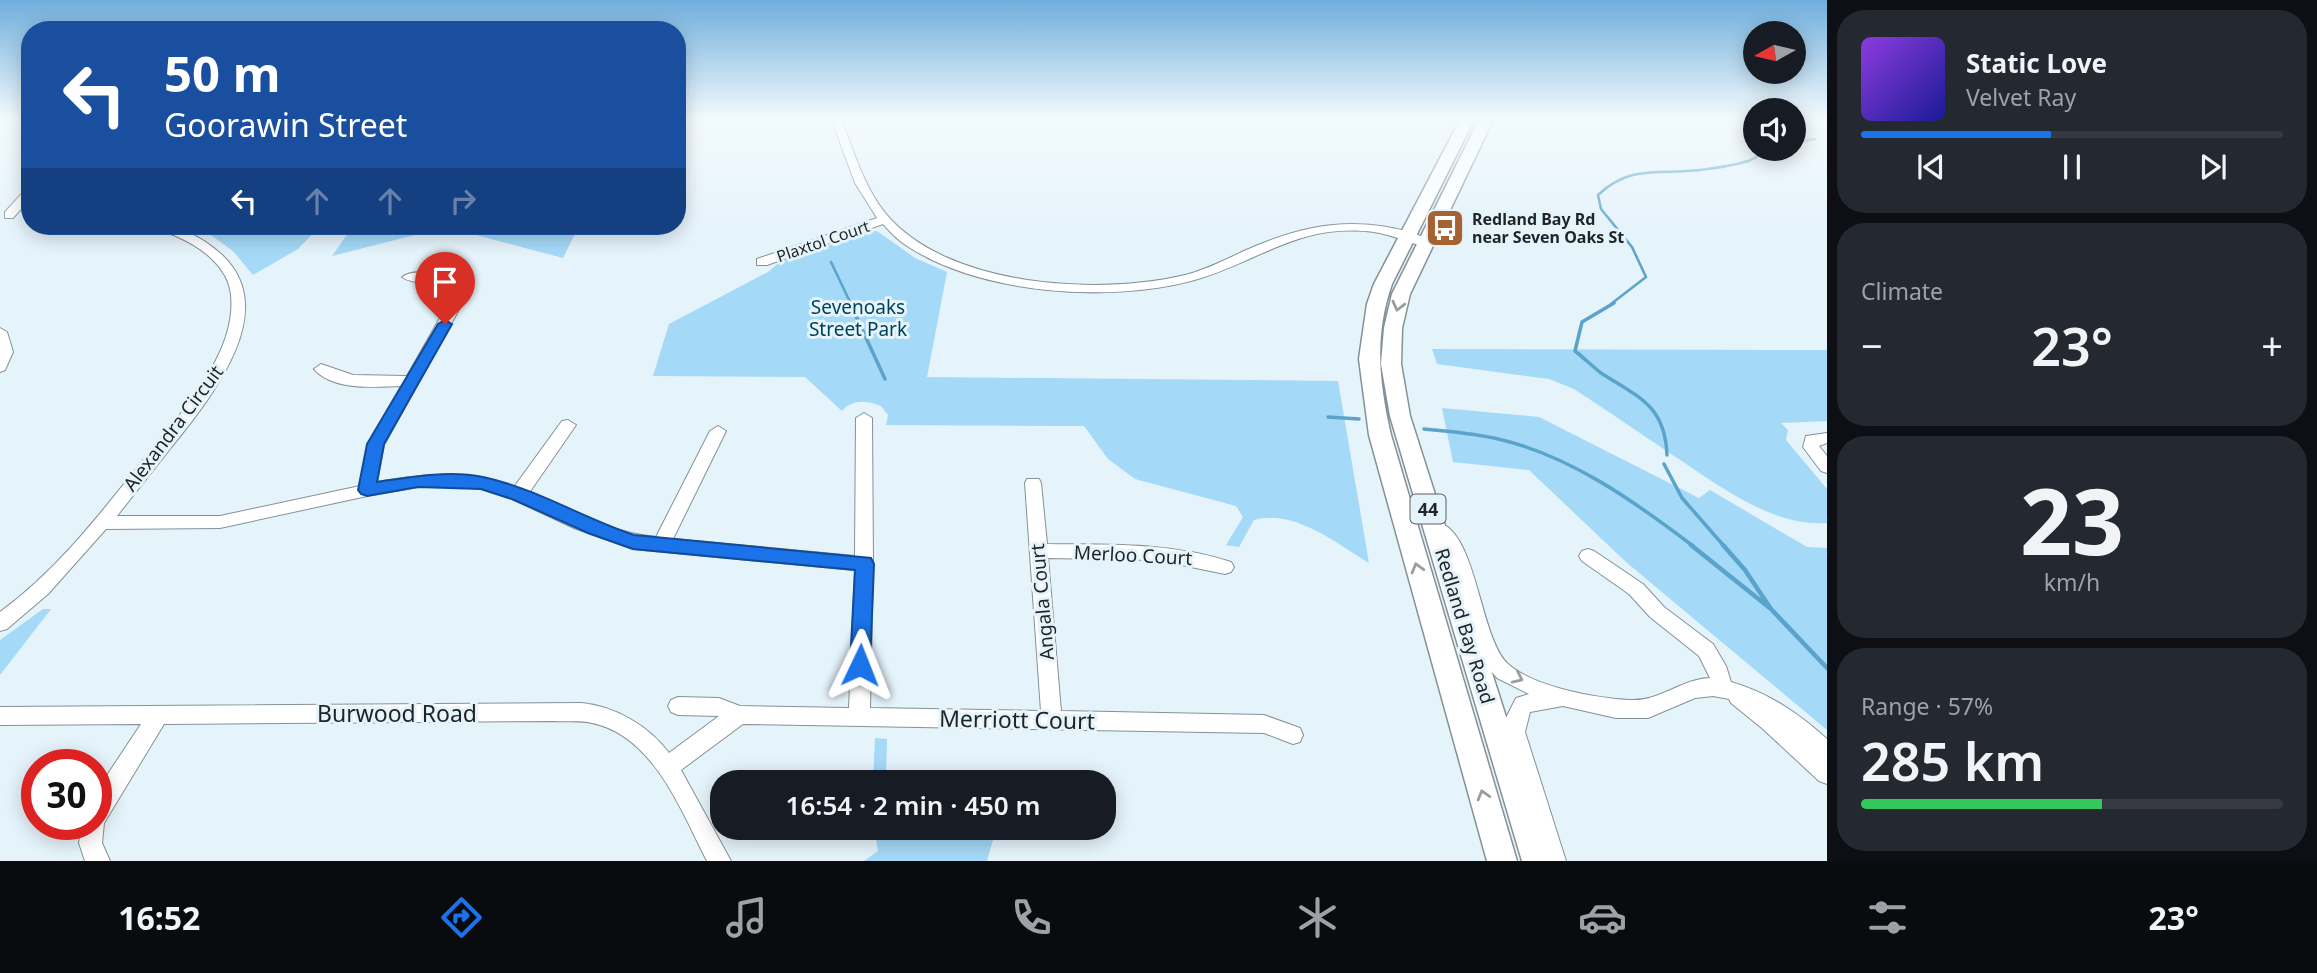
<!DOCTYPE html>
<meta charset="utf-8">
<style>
body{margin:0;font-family:"Noto Sans",sans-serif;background:#242831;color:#f1f3f6;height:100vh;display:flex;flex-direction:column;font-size:26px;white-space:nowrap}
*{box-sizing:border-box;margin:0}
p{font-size:23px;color:#9ea1a6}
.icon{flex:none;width:38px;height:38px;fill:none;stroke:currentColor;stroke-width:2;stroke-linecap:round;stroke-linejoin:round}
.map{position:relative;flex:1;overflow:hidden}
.details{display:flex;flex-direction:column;gap:10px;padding:10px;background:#0d0f14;width:490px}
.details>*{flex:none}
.hud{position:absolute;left:21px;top:21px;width:665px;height:214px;border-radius:28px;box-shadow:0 4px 18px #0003;background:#1a4fa0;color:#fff;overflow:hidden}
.needle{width:46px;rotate:262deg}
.fabs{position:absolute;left:1743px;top:21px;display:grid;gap:14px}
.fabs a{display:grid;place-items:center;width:63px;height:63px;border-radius:50%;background:#171b24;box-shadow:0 4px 18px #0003;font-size:35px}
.speed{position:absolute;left:21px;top:749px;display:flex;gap:14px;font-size:35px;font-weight:700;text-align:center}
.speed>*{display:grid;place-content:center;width:91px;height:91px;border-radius:50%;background:#171b24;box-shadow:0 4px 18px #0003;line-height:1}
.speed .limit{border:10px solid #d22;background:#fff;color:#111}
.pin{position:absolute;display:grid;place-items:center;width:60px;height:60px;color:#fff;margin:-72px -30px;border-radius:50% 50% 50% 0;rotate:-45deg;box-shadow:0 0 7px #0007}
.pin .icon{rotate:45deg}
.me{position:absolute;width:77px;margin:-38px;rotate:2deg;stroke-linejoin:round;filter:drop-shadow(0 0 5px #0008)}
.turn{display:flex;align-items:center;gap:24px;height:147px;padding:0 28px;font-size:32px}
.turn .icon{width:91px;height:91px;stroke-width:2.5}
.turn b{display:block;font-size:49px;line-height:60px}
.lanes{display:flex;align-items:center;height:66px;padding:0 28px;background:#0003;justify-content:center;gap:35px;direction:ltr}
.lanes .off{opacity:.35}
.big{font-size:52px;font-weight:600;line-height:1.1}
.details .widget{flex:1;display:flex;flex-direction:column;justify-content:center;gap:10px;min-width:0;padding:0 24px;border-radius:28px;background:#242831}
.details .dial{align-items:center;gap:0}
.dial b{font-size:91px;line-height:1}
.song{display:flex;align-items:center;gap:21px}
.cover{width:84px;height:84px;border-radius:10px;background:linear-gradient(135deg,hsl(270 70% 55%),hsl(240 70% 35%))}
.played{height:7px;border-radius:4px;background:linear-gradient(90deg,#1a73e8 45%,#363941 45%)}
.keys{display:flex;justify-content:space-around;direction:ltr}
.heat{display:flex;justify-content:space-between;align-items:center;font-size:38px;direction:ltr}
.charge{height:10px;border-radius:5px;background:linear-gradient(90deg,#34c759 57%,#363941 0)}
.trip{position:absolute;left:710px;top:770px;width:406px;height:70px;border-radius:28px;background:#171b24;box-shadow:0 4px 18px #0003;font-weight:600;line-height:70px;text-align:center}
.tabs{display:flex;height:112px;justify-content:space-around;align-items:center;background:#090b0e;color:#9ea1a6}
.tabs .icon{width:49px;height:49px}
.tabs .selected{color:#1a73e8}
.tabs b{font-size:32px;color:#f1f3f6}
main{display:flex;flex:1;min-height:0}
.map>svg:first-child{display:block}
.green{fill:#a4d9f7}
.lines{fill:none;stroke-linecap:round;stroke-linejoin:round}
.stream-far2{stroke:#5aa4cb;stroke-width:2.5}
.stream-far1{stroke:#5aa4cb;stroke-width:3.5}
.stream{stroke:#5aa4cb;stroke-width:4.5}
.minor-casing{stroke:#849198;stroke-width:2}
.major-casing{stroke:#849198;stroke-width:3}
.minor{fill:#fff;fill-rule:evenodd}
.major{fill:#fff;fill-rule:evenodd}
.oneway{stroke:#9a9c9e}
.route{fill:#1a73e8;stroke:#114b97;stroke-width:2}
.labels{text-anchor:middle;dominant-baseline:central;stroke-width:6;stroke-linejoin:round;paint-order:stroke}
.far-poi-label{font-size:16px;font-weight:bold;fill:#1f2427;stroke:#e5f3fb;text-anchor:start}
.far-street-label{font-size:16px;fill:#1f2427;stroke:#e5f3fb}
.shield{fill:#e5f3fb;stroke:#5a6267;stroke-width:2}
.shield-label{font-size:18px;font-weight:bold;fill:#1f2427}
.park-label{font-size:19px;fill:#00415c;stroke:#e5f3fb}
.street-label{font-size:19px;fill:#1f2427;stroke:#e5f3fb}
.near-street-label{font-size:23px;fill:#1f2427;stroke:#e5f3fb}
</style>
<main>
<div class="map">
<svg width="1827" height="861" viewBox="0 0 1827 861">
<rect width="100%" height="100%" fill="#e5f3fb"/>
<path class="green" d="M205,226H320L298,249L253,275L233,251L201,228Z
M353,226H579L563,258L446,227L332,256Z
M877,231L915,258L947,272L927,377L1338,381L1369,563C1335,543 1295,509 1254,520L1239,547L1226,545L1243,517L1236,506L1135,479L1108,459L1084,426L886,425L888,415L881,406C868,400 851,399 842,411L805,377L653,376L669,324L768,272L780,262L867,232Z
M1432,349L1827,350V421L1781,423L1788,430L1786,440L1827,489V523C1769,527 1715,482 1668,452C1637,431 1606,410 1574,389L1549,379L1437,364Z
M1442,408L1539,417L1699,498L1710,490L1807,547L1827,548V730L1626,562L1529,470L1453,462Z
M43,609H51L0,675V640Z
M875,738L887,739L886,782H873Z
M874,828H936L993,840L987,861H864L878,851Z"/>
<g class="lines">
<path class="stream-far2" d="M1794,142L1815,139
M831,262L851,304
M1611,304L1646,277L1632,247L1601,209L1598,195C1631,164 1659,175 1700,170C1715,168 1733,166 1748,161C1756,158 1764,152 1772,149"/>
<path class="stream-far1" d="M850,303L885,379
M1614,303L1582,322L1575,351C1584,358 1592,366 1601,373C1638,397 1665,405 1667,455
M1328,417L1359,419
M1424,429C1447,431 1471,433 1494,438C1568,454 1634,501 1693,546
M1664,464L1682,498L1724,546"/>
<path class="stream" d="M1691,545L1771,609
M1723,545L1745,570L1771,609L1827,668"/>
<g class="minor-casing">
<path id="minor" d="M831,118H841C853,150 864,187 886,214C947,287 1098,296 1185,275C1205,270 1225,260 1244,251C1291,230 1335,218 1387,227C1401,230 1421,233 1431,243L1425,247C1408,242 1392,235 1374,232C1298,222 1258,263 1191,281C1106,303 981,294 907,246C898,240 890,232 883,224L767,265H757V259L877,218L855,183Z
M30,188V199L13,218H5V212L26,189Z
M154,226C179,225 202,237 221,254C284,311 208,401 170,449C152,472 134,494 117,516H220L360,486L368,445L402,386C375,387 333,391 314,369L321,364L353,375L407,376L453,295V291C434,279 414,286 402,277C417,266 449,277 464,286L467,295L384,445L377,482C430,473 463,470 514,487L562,421L568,420L576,425L529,493C570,511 611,533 656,537L710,431L718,426L726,431L673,539L855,556L856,418L864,413L872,418L873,564L870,708L1041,711L1025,483L1027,479H1039L1041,483L1047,544C1109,545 1171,542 1231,562L1234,567L1231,572L1225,574L1157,560L1048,558L1061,711L1264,715L1300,728L1303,735L1300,742L1293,744L1264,733L743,724L681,770L731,861H707C681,811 654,736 592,723C580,720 567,722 554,721L164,724L104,823L102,843L110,861H85L79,843L82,824H96V792L141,724L0,725V707L581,703C615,706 649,726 669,753L719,716L678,715L671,712L668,706L671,700L678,697L719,698L740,706L849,708L855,570L633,549L574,528L512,499L481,489L450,486L418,487L367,496L220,528L106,529L48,594L7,629L0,631V612C59,569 103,510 148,454C174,422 202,391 219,354C229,333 236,305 228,282C219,260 198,246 178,237C170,233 160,231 154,226Z
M0,328L7,332L13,352L5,370L0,372Z
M1827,433V443L1819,446L1827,456V473L1821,471L1803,447L1806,436Z
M1440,523C1477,535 1480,638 1508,664C1534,687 1595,698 1630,700C1659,702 1681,679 1710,678L1699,656L1650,617L1629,594L1582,561L1579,556L1582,551L1588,549L1594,551L1643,584L1664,607L1713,644L1726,666L1731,682C1769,693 1798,713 1827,739V784L1819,781L1763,729L1731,703L1729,699L1713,696L1695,698L1648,718H1616L1563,706L1530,712L1525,732L1566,861H1542L1505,732L1506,718L1516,698L1529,694L1497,678L1484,663L1478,651L1450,558L1431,530L1434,525Z"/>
</g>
<g class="major-casing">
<path id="major" d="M1461,118H1475L1392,284C1374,336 1379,382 1391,435L1517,861H1487L1369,435L1359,359L1367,304L1374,284Z
M1480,118H1494L1410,294L1402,328L1401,364L1410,416L1552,861H1522L1390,416L1381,364L1384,328L1392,294Z"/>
</g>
<use href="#minor" class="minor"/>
<use href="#major" class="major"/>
</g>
<defs><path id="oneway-chevron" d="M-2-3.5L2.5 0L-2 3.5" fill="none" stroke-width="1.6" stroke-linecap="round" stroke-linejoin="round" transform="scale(1.75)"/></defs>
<g class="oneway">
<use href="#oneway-chevron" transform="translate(1398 306) rotate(104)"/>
<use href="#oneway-chevron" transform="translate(1417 568) rotate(-106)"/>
<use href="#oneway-chevron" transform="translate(1518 678) rotate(25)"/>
<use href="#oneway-chevron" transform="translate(1483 795) rotate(-106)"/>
</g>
<linearGradient id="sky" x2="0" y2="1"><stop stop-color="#6faedc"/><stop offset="0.5" stop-color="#f3fafd"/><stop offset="1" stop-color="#f3fafd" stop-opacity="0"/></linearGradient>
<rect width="1827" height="238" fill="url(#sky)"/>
<path class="route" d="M445,320L452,324L384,444L377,482C410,477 449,470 483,477C535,488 583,518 634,535L871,558L874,564L870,665L868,671L860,673L853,671L850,665L855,570L633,549L588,533L512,499L481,489L418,487L367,496L361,494L358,490L367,444L438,324Z"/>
<defs>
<g id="bus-square" transform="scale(2.0125)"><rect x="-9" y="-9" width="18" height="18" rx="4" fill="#a66232" stroke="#e5f3fb"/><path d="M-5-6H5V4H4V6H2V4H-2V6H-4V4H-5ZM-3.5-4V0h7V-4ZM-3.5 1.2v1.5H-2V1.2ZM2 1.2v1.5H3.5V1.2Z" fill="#fff"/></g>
</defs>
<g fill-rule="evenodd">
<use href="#bus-square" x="1445" y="228"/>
</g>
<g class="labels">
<g class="far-poi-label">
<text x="1472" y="219">Redland Bay Rd<tspan x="1472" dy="18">near Seven Oaks St</tspan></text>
</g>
<g class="far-street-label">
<text transform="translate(823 241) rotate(-19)">Plaxtol Court</text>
</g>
<rect class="shield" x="1410.5" y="494.5" width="35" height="29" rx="5"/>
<g class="shield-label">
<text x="1428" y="509">44</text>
</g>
<g class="park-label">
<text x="858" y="307">Sevenoaks<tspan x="858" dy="22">Street Park</tspan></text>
</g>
<g class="street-label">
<text transform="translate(173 428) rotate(-53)">Alexandra Circuit</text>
<text transform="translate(1133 555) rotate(3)">Merloo Court</text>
<text transform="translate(1042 602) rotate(-95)">Angala Court</text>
<text transform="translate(1465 626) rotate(73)">Redland Bay Road</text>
</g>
<g class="near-street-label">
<text x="397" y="713">Burwood Road</text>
<text transform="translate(1017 719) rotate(1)">Merriott Court</text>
</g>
</g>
</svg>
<div class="fabs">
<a><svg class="needle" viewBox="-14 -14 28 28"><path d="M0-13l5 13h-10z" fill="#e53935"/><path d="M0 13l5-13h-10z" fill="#9ea1a6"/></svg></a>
<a><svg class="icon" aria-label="sound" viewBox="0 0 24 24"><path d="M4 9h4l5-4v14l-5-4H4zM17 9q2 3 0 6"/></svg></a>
</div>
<div class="speed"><div class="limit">30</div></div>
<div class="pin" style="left:445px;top:324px;background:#d93025"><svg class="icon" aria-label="arrive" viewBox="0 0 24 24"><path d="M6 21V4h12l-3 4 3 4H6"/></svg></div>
<svg class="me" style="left:860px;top:665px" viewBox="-20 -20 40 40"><path d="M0-17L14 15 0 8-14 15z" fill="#1a73e8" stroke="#fff" stroke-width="4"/></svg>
<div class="trip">16:54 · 2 min · 450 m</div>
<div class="hud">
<div class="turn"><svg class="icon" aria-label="left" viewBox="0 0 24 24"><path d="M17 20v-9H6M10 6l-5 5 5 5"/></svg><div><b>50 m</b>Goorawin Street</div></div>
<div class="lanes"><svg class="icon" aria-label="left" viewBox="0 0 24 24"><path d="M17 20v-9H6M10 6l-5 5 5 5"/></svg><svg class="icon off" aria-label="ahead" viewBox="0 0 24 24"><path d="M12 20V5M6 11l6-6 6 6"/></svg><svg class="icon off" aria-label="ahead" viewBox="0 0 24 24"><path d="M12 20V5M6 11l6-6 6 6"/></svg><svg class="icon off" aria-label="right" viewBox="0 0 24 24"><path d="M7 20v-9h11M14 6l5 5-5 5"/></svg></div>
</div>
</div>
<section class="details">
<div class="widget">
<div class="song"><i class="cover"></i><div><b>Static Love</b><p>Velvet Ray</p></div></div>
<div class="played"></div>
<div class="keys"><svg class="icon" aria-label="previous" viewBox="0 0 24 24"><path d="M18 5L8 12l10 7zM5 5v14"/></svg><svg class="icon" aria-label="pause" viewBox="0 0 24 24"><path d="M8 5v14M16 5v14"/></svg><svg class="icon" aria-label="next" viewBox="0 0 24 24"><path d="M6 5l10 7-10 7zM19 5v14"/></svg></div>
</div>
<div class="widget"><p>Climate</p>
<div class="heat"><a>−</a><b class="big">23°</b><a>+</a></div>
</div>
<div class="widget dial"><b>23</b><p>km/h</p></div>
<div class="widget"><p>Range · 57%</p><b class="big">285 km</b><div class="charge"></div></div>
</section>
</main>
<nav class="tabs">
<b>16:52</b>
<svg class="icon selected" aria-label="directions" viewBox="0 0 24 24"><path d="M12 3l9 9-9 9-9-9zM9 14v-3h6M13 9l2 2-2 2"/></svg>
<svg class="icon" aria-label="music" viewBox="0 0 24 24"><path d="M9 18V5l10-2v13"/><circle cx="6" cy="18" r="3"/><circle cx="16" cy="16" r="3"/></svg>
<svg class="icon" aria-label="phone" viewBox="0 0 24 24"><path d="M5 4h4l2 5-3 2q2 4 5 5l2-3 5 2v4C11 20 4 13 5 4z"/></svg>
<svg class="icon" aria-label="climate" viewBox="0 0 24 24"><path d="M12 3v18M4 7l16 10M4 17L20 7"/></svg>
<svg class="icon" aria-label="car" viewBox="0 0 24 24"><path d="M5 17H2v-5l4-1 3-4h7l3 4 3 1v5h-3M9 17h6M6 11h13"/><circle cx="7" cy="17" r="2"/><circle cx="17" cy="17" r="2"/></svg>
<svg class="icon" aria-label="filters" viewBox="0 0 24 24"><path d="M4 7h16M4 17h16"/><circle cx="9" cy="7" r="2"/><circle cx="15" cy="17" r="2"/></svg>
<b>23°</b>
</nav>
